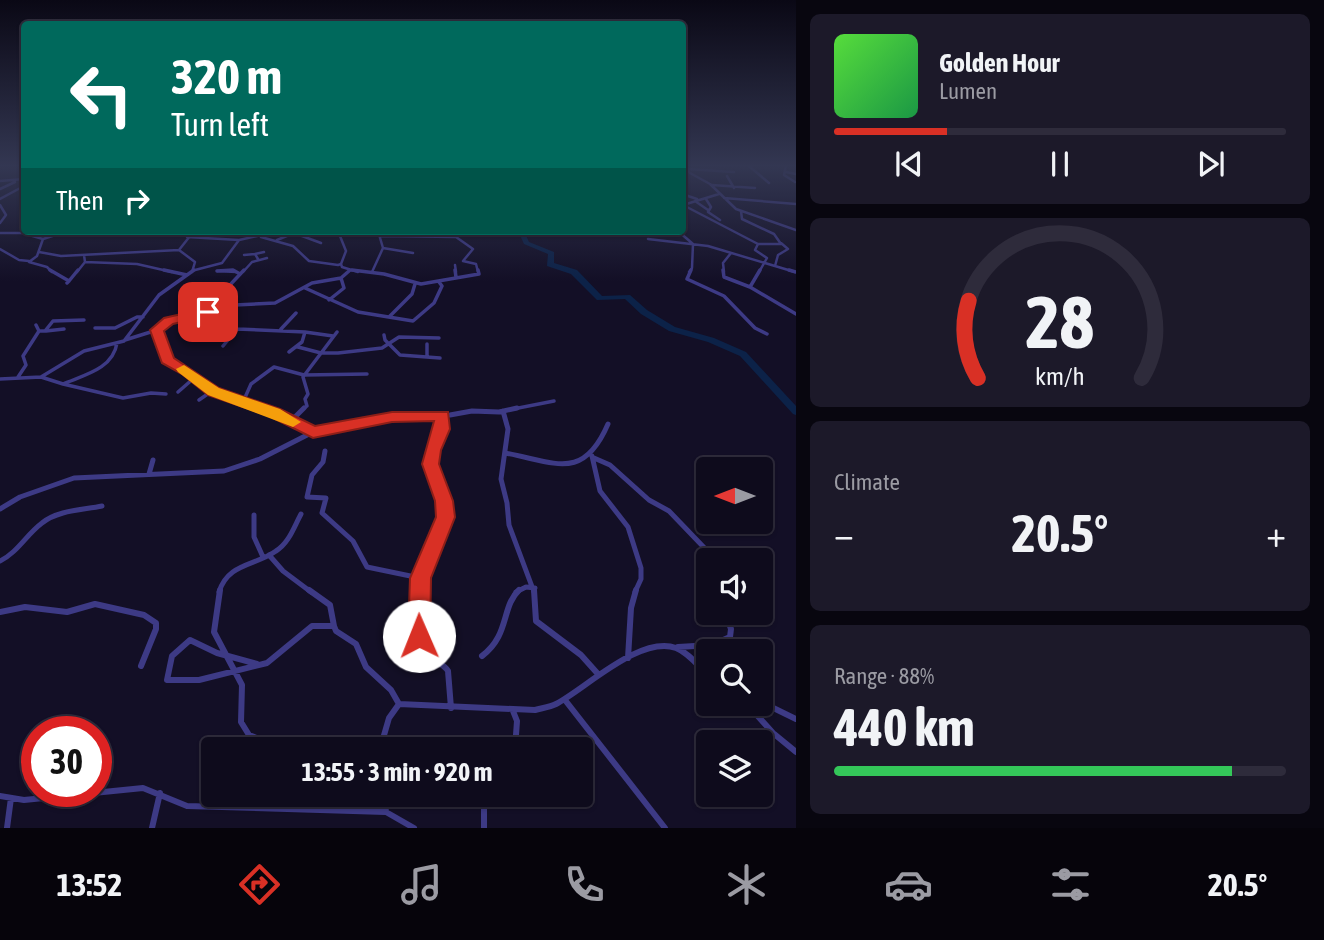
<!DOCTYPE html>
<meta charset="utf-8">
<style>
body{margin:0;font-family:"Asap Condensed",sans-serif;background:#1c1929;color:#f1f3f6;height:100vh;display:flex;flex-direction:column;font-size:26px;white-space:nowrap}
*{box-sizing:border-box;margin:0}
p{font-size:23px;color:#9b9ba3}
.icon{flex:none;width:38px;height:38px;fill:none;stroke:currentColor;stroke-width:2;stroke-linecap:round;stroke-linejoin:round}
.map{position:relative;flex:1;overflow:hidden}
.side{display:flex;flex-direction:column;gap:14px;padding:14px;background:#08060f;width:528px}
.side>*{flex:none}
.guide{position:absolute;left:21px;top:21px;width:665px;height:214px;border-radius:7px;box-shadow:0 2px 5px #0004,0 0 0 2px #2e2b3b;background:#00695c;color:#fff;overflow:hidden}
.needle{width:46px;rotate:270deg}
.fabs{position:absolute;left:696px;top:457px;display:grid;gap:14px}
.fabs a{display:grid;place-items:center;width:77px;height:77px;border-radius:7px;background:#0e0b1c;box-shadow:0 2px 5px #0004,0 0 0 2px #2e2b3b;font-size:35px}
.speed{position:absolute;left:21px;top:716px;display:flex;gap:14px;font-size:35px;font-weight:700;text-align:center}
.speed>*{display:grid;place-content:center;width:91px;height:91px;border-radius:50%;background:#0e0b1c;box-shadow:0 2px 5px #0004,0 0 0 2px #2e2b3b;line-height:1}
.speed .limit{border:10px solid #d22;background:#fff;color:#111}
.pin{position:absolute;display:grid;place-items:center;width:60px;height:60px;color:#fff;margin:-30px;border-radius:14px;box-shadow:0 4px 10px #0006}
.me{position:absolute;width:77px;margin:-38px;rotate:359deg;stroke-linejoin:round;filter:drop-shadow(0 0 5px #0008)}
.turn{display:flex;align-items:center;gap:24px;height:147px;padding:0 35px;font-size:32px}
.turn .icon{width:91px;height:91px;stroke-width:2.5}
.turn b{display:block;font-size:49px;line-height:60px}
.then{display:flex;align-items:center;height:66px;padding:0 35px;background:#0003;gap:14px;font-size:26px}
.big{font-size:52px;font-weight:700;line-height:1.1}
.side .tile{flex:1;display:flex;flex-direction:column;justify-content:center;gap:10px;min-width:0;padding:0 24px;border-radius:10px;background:#1c1929}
.side .dial{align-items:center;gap:0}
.dial svg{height:182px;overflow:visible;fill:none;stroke:#2e2b3b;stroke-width:7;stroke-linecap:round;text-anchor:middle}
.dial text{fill:#f1f3f6;stroke:none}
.song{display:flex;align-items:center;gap:21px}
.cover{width:84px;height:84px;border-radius:10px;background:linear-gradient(135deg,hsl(110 70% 55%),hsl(140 70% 35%))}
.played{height:7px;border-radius:4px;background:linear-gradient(90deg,#d93025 25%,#2e2b3b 25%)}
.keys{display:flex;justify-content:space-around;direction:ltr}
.heat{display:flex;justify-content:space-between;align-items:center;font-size:38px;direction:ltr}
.charge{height:10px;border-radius:5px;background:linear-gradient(90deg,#34c759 88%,#2e2b3b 0)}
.trip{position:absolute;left:201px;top:737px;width:392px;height:70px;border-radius:7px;background:#0e0b1c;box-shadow:0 2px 5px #0004,0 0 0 2px #2e2b3b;font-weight:700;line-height:70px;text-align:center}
.dock{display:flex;height:112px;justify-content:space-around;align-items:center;background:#06040b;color:#9b9ba3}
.dock .icon{width:49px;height:49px}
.dock .current{color:#d93025}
.dock b{font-size:32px;color:#f1f3f6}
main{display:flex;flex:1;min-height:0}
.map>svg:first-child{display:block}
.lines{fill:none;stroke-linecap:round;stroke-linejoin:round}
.river{fill:#0c2248;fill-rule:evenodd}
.minor-far3{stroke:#3d3a85;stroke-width:2.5}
.minor-far2{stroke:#3d3a85;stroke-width:3.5}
.minor-far1{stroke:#3d3a85;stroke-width:5}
.minor{stroke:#3d3a85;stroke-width:6}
.route{fill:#d93025;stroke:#8d1f18;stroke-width:2}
.slow{fill:#f59e0b}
</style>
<main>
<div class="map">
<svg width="796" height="828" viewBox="0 0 796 828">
<rect width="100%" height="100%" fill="#130f26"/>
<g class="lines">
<path class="river" d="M518,231H524L529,242L554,252V263L577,270L602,296L630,295L647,310L675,327L714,338L746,352L796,406V415L793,414L740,356L708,342L669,331L641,314L625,299L597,300L571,274L547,266L548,254L524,244Z"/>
<path class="minor-far3" d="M683,165L690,173L710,184L736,209L796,230
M718,165H753
M778,165H790
M749,166L769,183
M786,166L784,175L795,182
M688,169L734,172
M786,172L796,174
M727,176L734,188
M0,181L24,179
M712,185L755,188
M0,189L15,182
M682,194L697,199
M724,198L796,204
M0,199L24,186
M706,199L711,207L708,212L720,220
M695,201L708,210
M0,205L6,215L0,223
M683,205L758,244L755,250L767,258L759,272
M683,205L719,194
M741,211L742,219L774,234L781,244H758
M682,212L686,214
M678,231L693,244L692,268L689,272
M0,233H22L43,239L37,256L29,262L47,267L52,272
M380,236L456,237L473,249L463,261L476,264L478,272
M187,237L239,240
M261,237L293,246L309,261L338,265L341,264L346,251L338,231
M43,239L68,231
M648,239L708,246L795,272
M277,240L294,233L321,243
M383,248L413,253
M0,249L19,260L29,261
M179,250L194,231
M39,252L61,256L179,250L195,262L192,272
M244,255L255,254
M258,259L255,254L264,252
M85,262L137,264L172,272
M341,264L342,267L358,272
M455,265L456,272
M775,266L778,255L788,249L781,243
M195,270L222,263L239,240L279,231
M217,271L236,272
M77,272L85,262L84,255
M243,272L252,262L267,258
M372,272L383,248L378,231
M724,272L723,263L731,253"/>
<path class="minor-far2" d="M50,270L69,281L67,283
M164,270L187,275
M352,270L384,274L421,284L479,274L478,270
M455,270L456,277
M691,270L687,279L724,296L755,328L767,334
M723,270L724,277L750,287L796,314
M789,270L796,272
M217,271L233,270L240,274
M69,281L78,270
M750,287L760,270
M305,288L358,312L413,321L434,303L442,286L439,282
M329,300L344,288L341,278
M181,315L229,286L244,270
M389,317L412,294L415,284
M178,318L235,305L275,303L312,283L341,278L349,271
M36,325L39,331
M95,328H115L137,317H143
M281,329L296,313
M157,330L167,321L178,318L237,329L305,332L302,342L289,352
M46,331L64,329
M305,332L333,336
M384,335L385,340L400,355L440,358
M125,340L157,330L167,360L187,371L213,392L269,410
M427,344V357
M223,346L237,329
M298,347L321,353H338L382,348L399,337L439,338
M18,377L26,365L23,356L39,331H45L53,321L84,320
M41,377L63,384C84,375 113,369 117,343
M0,379L41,377L84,351L124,341L159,295L194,270
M63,384L123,398L151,393L166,394
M178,392L194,378
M199,400L212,391
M243,402L251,384L274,367L304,375L367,374
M302,410L307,406L305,399L308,394L303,377L337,332
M508,410L554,401"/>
<path class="minor-far1" d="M263,408L312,432
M503,411L508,429L501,479L507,503L509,525L534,592
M291,421L304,408
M325,451L323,462L312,475L307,497L326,498L322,513L353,541L367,567L420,578
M505,453C555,462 583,482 608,424
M592,456L600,491L628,527L641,568V579L635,592
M594,458L610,465L649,500L669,511L716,560
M149,474L153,460
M0,509L20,497L74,478L224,471L260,459L313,432L406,416L450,415L472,411L499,412L517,408
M254,515V537L263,557
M269,555L283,571L311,592
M0,561C18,552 26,535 42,523C58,510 83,510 102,506
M219,592C228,563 255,566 276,551C289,543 294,527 301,514
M420,592C420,565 438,545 444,520C450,499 430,482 430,462C431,445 442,432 442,415
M516,592L526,587L535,588"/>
<path class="minor" d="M220,590L214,632L242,685L241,722L249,735L271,744L298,738L338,749
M309,590L330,605L334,626
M420,590C419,610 415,635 426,653C431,661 443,662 448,671L451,708
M534,590L536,621L581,655L598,674
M0,612L25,607L67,612L95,604L144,615L156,623V629L141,666
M678,647L712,645L730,637L731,629L725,612
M482,656C510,635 501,607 519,590
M628,658L631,608L636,590
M257,664L217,653L190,640L172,656L167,680H199L267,663L312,626H334L336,631L356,644L366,667L391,690L399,704
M565,700L665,828
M761,702L796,719
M747,704L773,733L796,752
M513,711L517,721L515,749
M380,749L389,718L399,704L535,710C542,708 550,707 556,704C585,689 640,635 676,648C689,653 699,667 709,676
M384,794L386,812L414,828
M484,794V828
M0,796L24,800L143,788L187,806L386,812
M7,828L11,798
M152,828L160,793"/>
</g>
<linearGradient id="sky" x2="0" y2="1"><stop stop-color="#0a0815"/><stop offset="0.59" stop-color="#333752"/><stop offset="1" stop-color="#333752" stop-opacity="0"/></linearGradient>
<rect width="796" height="281" fill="url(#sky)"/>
<path class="route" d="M208,308L212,310V315L173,324L164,331L174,358L219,388L280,409L315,426L392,412H448L450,429L441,450L439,464L453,501L455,517L431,578L430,636L427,643L419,646L411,643L408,636L410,578L436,517L435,501L422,464L434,421L392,422L313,438L269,416L208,395L182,374L162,363L150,330L164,318Z"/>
<path class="slow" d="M184,365L219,388L280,409L301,422L293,427L208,395L178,372L176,369Z"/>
</svg>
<div class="fabs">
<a><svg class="needle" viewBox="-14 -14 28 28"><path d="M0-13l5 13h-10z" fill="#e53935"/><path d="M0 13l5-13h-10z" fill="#9b9ba3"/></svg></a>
<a><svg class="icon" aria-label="sound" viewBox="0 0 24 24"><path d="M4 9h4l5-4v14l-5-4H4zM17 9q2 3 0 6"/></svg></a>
<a><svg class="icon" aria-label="search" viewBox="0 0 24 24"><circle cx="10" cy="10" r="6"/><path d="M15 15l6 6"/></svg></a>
<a><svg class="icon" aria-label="layers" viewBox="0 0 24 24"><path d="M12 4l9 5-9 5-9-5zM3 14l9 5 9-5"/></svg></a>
</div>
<div class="speed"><div class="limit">30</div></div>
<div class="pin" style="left:208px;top:312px;background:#d93025"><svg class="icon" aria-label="arrive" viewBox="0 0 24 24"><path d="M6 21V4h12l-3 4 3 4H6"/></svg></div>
<svg class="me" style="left:419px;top:636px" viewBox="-20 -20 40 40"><circle r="19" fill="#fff"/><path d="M0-13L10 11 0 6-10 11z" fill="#d93025"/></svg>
<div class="trip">13:55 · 3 min · 920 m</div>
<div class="guide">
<div class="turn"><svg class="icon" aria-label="left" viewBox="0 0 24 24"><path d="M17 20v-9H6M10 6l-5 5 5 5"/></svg><div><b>320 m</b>Turn left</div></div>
<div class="then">Then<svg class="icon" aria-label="right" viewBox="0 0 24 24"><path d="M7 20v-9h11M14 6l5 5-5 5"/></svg></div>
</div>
</div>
<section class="side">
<div class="tile">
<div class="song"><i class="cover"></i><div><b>Golden Hour</b><p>Lumen</p></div></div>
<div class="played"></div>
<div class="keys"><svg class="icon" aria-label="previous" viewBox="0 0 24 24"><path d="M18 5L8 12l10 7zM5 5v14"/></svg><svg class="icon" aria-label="pause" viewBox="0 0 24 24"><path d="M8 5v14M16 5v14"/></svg><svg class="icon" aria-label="next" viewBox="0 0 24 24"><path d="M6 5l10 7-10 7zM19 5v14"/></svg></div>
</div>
<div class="tile dial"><svg viewBox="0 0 100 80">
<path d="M14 69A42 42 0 1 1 86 69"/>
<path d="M14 69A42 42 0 0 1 10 35" stroke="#d93025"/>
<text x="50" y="56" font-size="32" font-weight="700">28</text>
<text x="50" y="72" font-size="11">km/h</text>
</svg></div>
<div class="tile"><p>Climate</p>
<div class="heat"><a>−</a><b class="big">20.5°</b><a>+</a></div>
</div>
<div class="tile"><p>Range · 88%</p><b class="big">440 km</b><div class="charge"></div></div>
</section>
</main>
<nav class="dock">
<b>13:52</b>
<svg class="icon current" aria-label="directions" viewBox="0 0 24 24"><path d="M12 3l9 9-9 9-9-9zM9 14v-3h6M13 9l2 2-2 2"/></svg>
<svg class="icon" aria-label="music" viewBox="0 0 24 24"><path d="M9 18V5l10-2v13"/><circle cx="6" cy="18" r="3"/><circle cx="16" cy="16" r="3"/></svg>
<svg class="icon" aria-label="phone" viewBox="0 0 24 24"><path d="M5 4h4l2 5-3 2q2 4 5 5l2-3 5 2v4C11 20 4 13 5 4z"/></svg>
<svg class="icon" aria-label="climate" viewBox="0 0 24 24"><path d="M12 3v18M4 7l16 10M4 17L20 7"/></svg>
<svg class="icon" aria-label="car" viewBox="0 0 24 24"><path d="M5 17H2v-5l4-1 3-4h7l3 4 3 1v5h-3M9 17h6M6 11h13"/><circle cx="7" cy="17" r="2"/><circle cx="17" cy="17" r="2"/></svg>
<svg class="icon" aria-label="filters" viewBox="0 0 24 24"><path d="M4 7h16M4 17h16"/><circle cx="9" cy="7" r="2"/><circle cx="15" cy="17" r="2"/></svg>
<b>20.5°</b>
</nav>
